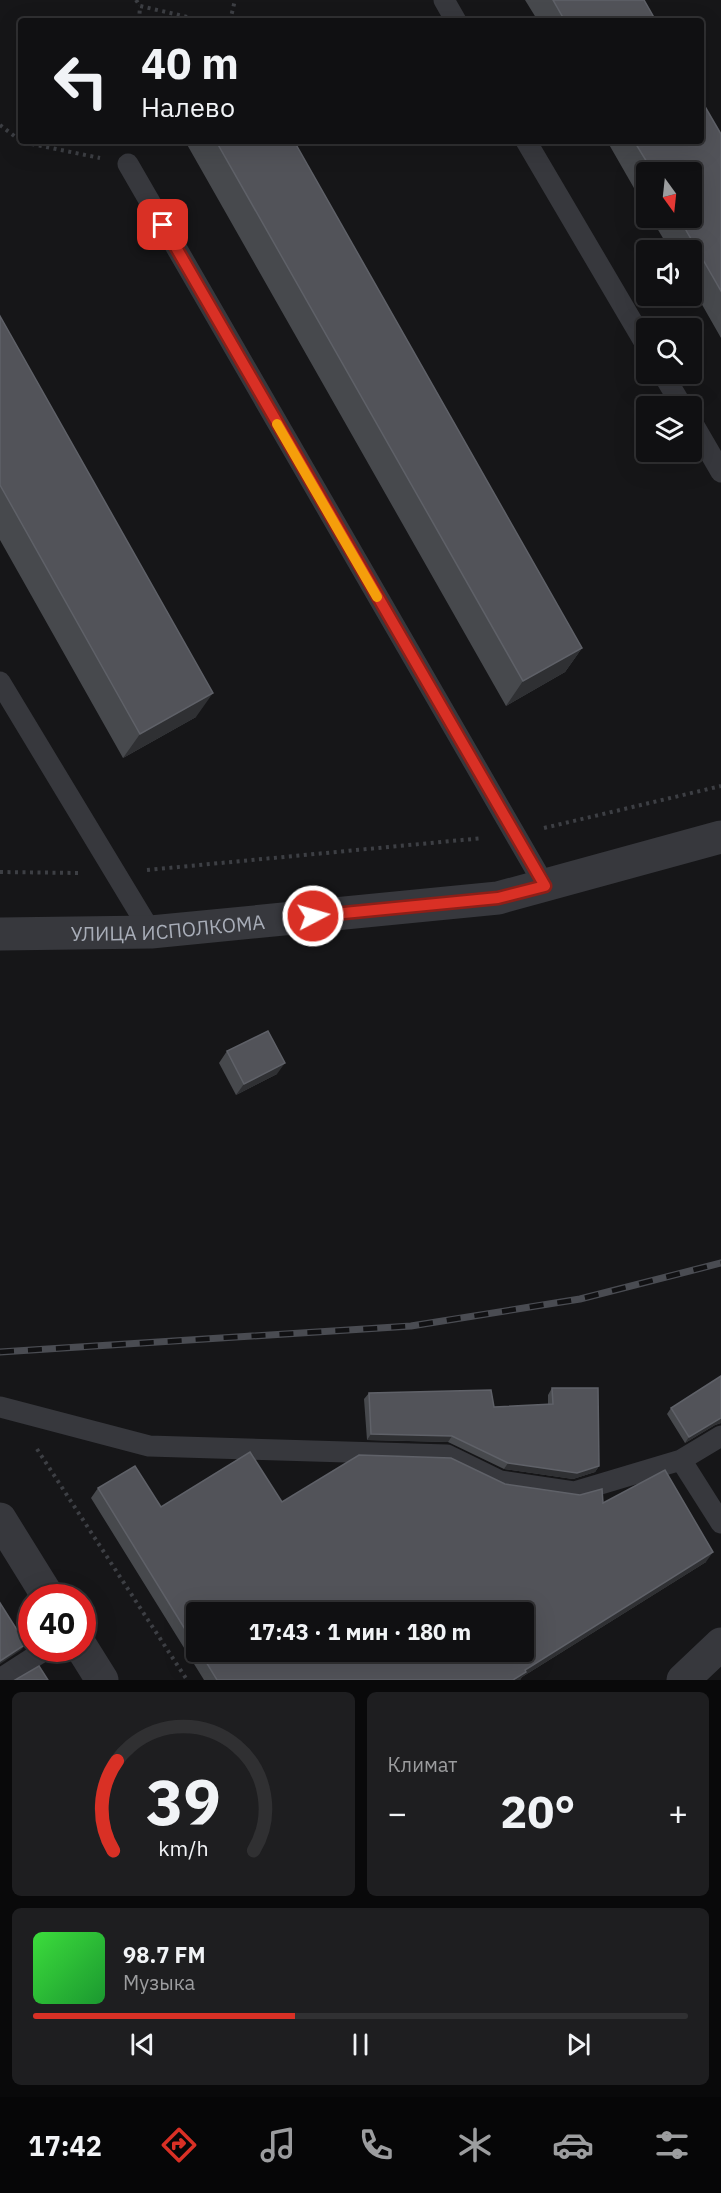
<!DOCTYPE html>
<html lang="ru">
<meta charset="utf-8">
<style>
body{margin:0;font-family:"IBM Plex Sans",sans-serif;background:#1e1e20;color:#f1f3f6;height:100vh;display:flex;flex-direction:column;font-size:22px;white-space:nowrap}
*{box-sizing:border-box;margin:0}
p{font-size:20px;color:#9c9d9f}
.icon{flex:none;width:33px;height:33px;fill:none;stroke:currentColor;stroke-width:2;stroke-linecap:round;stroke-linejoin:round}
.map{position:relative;height:1680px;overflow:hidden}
.details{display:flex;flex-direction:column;gap:12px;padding:12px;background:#09090a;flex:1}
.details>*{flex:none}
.hud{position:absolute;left:18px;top:18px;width:686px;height:126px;border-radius:6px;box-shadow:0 6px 24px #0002,0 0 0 2px #303032;background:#101012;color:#f1f3f6;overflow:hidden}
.needle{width:39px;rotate:165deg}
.fabs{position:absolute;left:636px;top:162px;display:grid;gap:12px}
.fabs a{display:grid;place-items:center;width:66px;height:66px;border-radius:6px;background:#101012;box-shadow:0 6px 24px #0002,0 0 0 2px #303032;font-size:30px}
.speed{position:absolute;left:18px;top:1584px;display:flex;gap:12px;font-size:30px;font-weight:700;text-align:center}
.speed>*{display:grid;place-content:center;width:78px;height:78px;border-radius:50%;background:#101012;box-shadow:0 6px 24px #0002,0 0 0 2px #303032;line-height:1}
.speed .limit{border:9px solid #d22;background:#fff;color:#111}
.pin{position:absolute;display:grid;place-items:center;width:51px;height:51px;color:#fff;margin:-26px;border-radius:12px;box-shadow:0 3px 9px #0006}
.me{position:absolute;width:66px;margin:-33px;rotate:84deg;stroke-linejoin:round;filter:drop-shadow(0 0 4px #0008)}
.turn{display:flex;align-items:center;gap:21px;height:126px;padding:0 24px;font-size:27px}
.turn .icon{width:78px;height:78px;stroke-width:2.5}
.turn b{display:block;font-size:42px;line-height:51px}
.big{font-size:45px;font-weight:700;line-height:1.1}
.details .card{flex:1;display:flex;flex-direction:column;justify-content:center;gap:9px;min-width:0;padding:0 21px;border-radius:9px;background:#1e1e20}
.details .dial{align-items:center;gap:0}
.dial svg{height:156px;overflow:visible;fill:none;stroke:#303032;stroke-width:7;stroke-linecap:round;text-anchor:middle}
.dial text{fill:#f1f3f6;stroke:none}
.song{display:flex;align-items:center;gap:18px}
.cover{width:72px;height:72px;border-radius:9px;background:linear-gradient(135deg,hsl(120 70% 55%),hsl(130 70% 35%))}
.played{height:6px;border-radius:3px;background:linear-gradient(90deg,#d93025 40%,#303032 40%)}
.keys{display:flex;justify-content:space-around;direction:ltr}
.heat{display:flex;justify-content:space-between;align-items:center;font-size:33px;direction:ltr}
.details .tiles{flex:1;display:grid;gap:12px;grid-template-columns:1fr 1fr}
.card:last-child{grid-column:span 2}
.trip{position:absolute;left:186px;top:1602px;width:348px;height:60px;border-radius:6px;background:#101012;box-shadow:0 6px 24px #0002,0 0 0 2px #303032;font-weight:700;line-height:60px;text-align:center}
.menu{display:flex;height:96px;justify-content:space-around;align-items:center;background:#060607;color:#9c9d9f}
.menu .icon{width:42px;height:42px}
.menu .on{color:#d93025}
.menu b{font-size:27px;color:#f1f3f6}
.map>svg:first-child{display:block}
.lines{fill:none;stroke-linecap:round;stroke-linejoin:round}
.path{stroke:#3d3f44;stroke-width:4;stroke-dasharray:3 4.5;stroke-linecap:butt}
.service{stroke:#37383d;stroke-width:21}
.minor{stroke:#37383d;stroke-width:33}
.tertiary{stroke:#37383d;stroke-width:33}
.rail-casing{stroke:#4a4c52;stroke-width:7}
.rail{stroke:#111113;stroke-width:4.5;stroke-dasharray:14;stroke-linecap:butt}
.wall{fill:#47494d;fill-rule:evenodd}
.shaded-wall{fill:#2f3033}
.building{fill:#525359;stroke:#5f6168;stroke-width:1.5}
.route-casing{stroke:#8d1f18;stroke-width:15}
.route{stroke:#d93025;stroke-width:10}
.slow{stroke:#f59e0b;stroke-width:10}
.labels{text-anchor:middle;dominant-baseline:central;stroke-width:6;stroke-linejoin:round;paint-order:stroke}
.street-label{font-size:20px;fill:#a8adb8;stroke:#111113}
</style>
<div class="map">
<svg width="721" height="1680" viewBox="0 0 721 1680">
<rect width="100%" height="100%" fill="#161618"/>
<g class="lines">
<path class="path" d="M136,0L140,6L205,21
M139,21L140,6
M230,21L235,0
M0,125L22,142L100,158
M544,828L721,786
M147,870L483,838
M0,872L80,873
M37,1449L187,1680"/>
<path class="service" d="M444,0L456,21
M526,141L646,345
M128,164L545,886
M663,374L682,406
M692,422L721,472
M0,682L151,932
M0,1407L149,1446L447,1455L500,1481L574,1492L681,1460L721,1436
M681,1460L721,1523
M0,1679L48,1648"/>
<path class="minor" d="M0,1519L49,1598
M82,1648L102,1680
M683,1680L721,1644"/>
<path class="tertiary" id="s1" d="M0,934L151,932L498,898L721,837"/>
<g class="rail-casing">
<path id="rail" d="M0,1352L411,1326L580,1299L721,1263"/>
</g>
<use href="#rail" class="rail"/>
</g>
<path class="wall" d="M525,0H644L656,21H538Z
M721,134V338L692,287V250H670L651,218H692V172H646V209L607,141H700Z
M185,141H294L582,648L565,672L506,706Z
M0,316L196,717L123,758L0,540Z
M227,1051L277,1074L236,1095L219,1063Z
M721,1376V1423L715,1425L685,1443L667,1414L671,1408Z
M552,1388L599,1466L595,1472L573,1479L504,1469L448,1442L367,1440L364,1399L369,1393L494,1407L548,1405V1395Z
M505,1484L603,1503L706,1562L522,1677L520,1680H204L91,1498L98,1488L161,1507L282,1502ZM196,1612L524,1652H196Z"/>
<path class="shaded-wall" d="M582,648L565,672L506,706L523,681Z
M213,693L196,717L123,758L140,734Z
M285,1063L277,1074L236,1095L244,1084Z
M721,1418V1423L715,1425L685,1443L689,1437Z
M371,1434L452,1436L448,1442L367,1440Z
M508,1463L599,1466L595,1472L573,1479L504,1469Z
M713,1552L706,1562L522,1677L520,1680H513L525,1670Z
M26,1644L21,1650L0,1664V1661Z"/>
<path class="building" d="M553,0H644L656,21H565Z
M700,98L721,134V291L679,218H692V172H653L634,141H700Z
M216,141H294L582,648L523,681Z
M0,316L213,693L140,734L0,485Z
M268,1031L285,1063L244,1084L227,1051Z
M721,1376V1418L689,1437L671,1408Z
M552,1388H598L599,1466L577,1473L508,1463L452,1436L371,1434L369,1393L491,1390L494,1407L553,1404Z
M250,1452L282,1502L359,1455L451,1458L505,1484L580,1495L602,1489L603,1503L665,1470L713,1552L525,1670L526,1672L513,1680H217L200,1652H524V1612H196V1647L98,1488L135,1466L161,1507Z
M0,1603L26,1644L0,1661Z
M39,1666L48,1680H15Z"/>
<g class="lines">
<g class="route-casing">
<path id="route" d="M163,225L545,886L498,898L313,916"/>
</g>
<use href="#route" class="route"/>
<path class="slow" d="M277,424L377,597"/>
</g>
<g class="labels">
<g class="street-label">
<text stroke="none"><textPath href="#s1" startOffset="168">УЛИЦА ИСПОЛКОМА</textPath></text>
</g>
</g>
</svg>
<div class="fabs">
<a><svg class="needle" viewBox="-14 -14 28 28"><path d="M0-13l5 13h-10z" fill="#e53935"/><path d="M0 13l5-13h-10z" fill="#9c9d9f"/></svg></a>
<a><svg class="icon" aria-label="sound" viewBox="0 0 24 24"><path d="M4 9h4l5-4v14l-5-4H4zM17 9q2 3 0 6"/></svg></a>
<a><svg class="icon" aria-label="search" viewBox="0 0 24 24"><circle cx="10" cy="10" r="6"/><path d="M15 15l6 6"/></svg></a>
<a><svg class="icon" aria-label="layers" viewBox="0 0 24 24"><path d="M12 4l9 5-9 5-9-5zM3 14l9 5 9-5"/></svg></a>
</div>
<div class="speed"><div class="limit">40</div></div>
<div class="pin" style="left:163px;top:225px;background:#d93025"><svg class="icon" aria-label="arrive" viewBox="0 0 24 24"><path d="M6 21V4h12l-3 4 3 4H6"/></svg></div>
<svg class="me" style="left:313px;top:916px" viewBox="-20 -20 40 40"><circle r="17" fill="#d93025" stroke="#fff" stroke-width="3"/><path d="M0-11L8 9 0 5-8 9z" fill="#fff"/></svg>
<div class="trip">17:43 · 1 мин · 180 m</div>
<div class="hud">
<div class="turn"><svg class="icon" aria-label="left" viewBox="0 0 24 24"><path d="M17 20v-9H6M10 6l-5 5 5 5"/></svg><div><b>40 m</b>Налево</div></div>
</div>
</div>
<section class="details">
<div class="tiles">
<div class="card dial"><svg viewBox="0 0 100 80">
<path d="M14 69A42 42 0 1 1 86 69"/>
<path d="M14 69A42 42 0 0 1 16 23" stroke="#d93025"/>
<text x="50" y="56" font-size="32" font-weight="700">39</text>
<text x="50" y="72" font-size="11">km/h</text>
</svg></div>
<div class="card"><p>Климат</p>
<div class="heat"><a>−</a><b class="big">20°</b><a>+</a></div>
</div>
<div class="card">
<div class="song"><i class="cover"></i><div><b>98.7 FM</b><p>Музыка</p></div></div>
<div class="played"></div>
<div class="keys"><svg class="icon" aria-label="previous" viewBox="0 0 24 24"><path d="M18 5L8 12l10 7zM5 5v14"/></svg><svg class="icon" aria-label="pause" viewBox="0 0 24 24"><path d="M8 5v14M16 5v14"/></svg><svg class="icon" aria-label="next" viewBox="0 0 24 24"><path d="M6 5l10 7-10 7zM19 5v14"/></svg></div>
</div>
</div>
</section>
<nav class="menu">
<b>17:42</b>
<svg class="icon on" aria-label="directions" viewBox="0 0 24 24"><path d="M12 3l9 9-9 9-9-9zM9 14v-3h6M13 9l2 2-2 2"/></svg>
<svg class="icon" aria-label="music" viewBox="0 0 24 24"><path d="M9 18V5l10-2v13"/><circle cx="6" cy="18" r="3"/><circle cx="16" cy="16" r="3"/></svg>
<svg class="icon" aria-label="phone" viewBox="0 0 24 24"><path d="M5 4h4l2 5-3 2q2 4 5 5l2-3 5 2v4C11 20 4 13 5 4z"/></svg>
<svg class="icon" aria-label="climate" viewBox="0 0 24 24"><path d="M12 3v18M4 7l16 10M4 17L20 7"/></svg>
<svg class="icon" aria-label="car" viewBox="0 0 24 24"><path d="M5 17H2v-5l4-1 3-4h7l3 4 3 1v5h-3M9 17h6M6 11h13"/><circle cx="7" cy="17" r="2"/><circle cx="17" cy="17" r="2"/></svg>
<svg class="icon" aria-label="filters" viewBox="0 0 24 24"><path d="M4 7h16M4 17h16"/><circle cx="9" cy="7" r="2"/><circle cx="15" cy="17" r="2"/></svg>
</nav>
